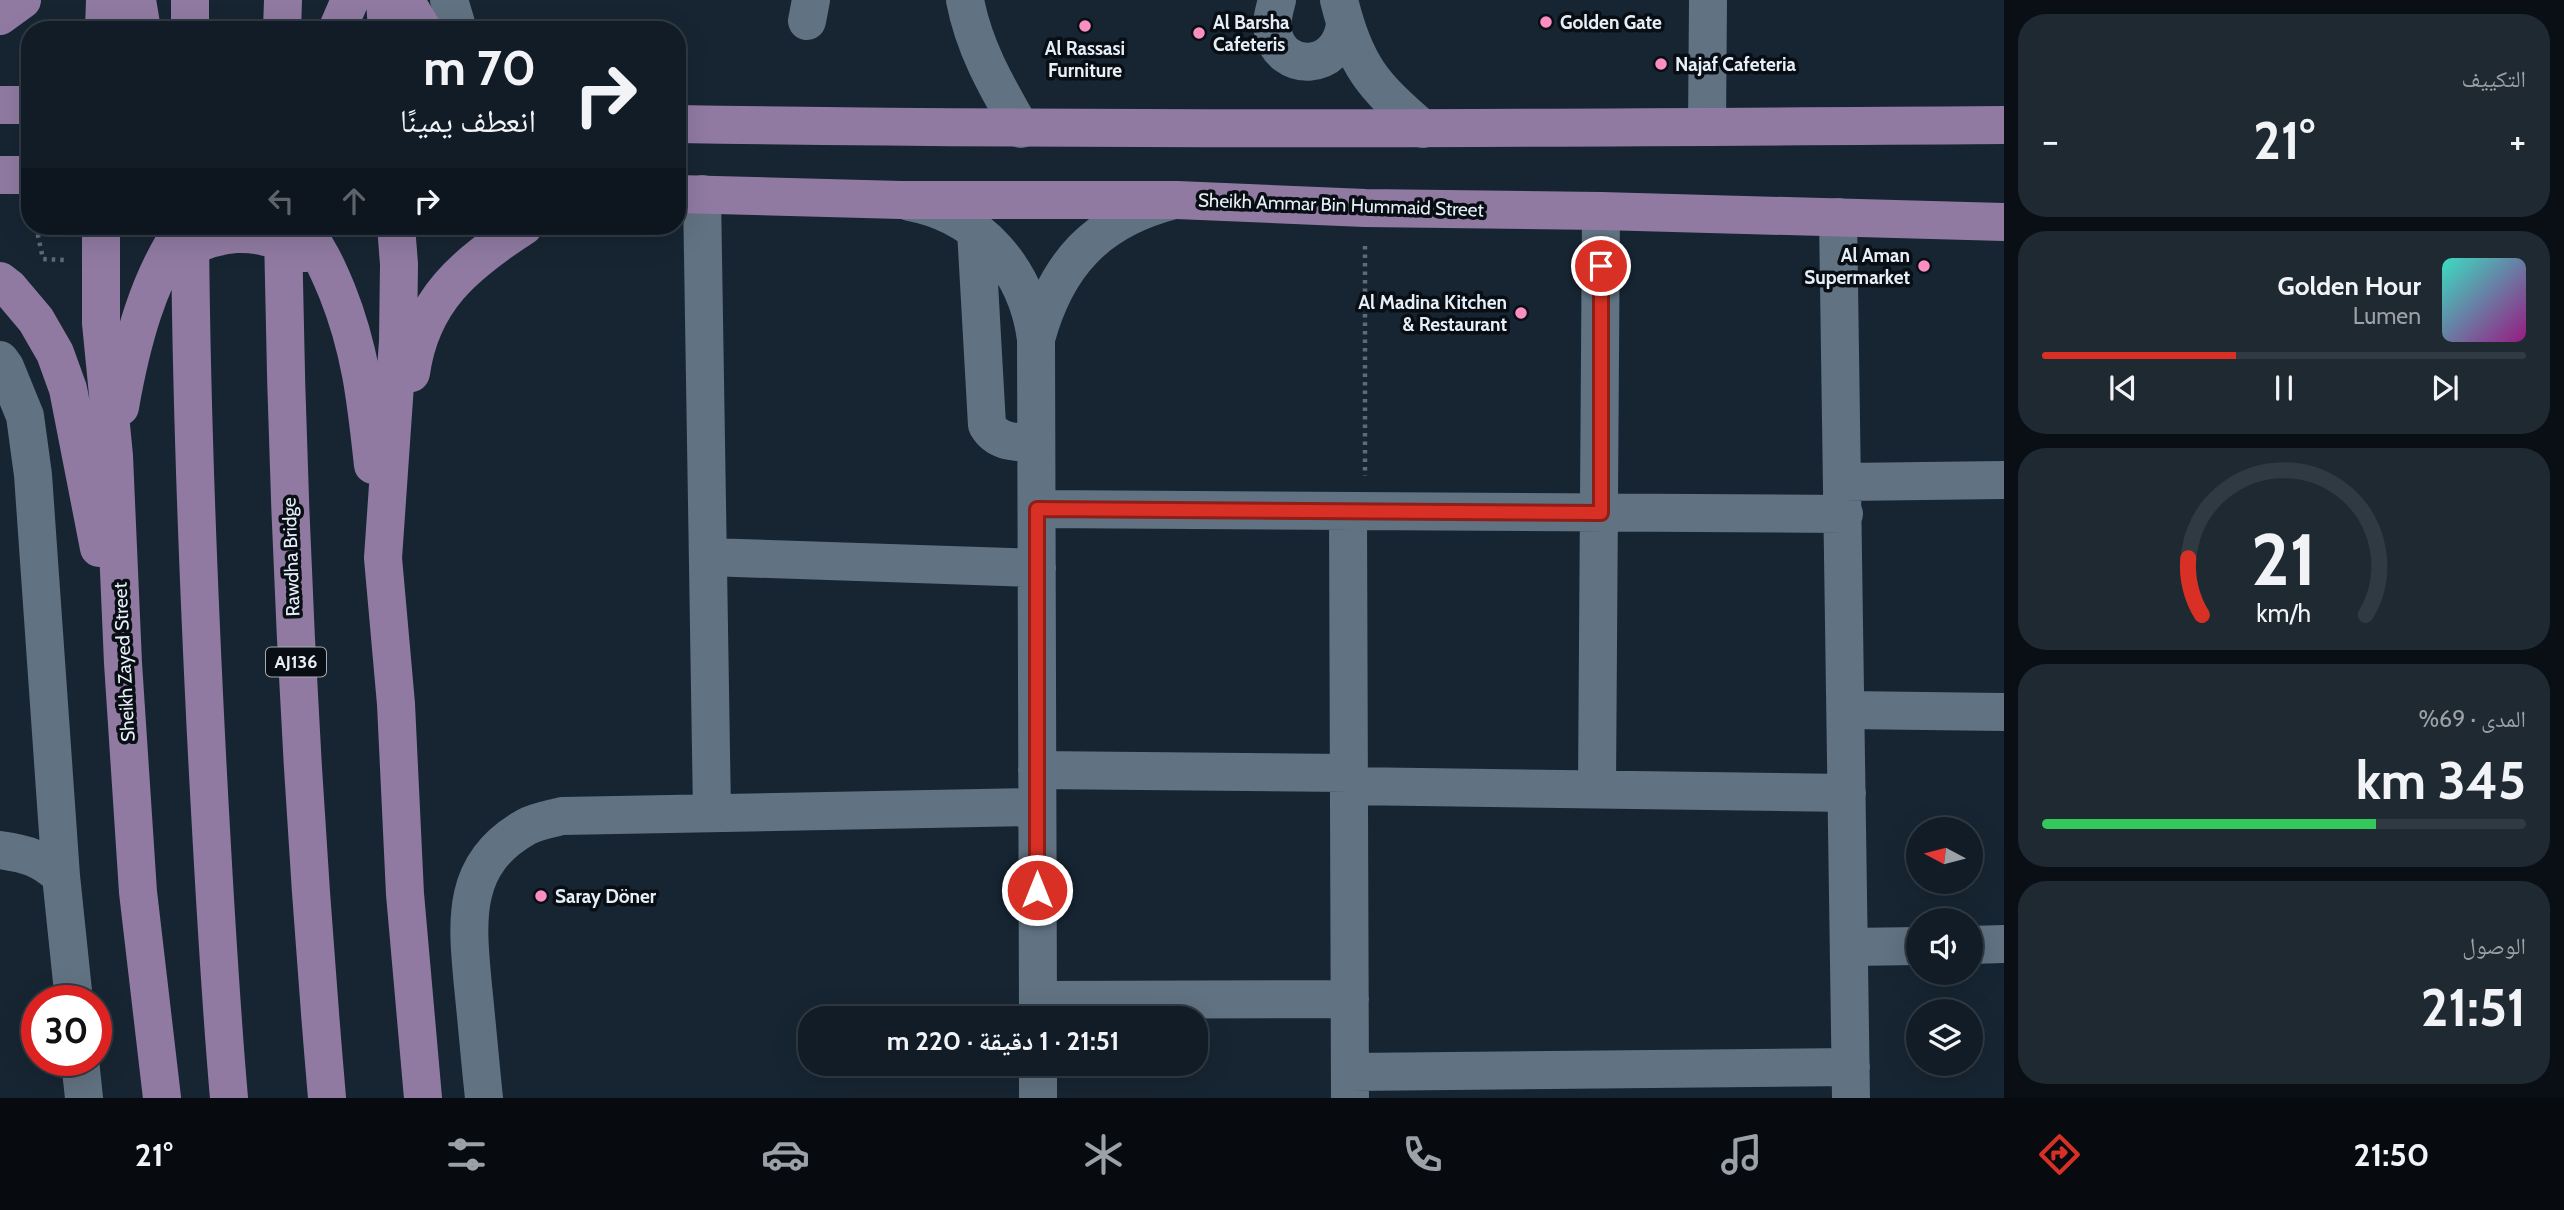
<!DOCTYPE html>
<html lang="ar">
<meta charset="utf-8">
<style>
body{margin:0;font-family:Cabin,"Noto Naskh Arabic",sans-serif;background:#1e2932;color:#f1f3f6;direction:rtl;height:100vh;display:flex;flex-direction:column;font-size:26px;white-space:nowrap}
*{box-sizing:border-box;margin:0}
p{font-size:23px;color:#9ca1a7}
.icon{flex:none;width:38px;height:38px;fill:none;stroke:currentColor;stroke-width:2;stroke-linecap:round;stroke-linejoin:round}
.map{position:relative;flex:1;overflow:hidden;direction:ltr}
.sheet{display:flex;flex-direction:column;gap:14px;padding:14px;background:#090f15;width:560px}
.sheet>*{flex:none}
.banner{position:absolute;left:21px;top:21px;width:665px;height:214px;border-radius:28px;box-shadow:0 7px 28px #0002,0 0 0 2px #303a43;direction:rtl;background:#111c26;color:#f1f3f6;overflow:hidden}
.needle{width:46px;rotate:277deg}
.tools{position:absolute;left:1906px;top:817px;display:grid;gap:14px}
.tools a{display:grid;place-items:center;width:77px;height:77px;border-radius:50%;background:#111c26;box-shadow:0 7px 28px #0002,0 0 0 2px #303a43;font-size:35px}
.speed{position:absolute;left:21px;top:985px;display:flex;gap:14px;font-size:35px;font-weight:700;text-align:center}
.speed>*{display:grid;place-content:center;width:91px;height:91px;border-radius:50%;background:#111c26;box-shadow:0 7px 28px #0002,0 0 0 2px #303a43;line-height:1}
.speed .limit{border:10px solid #d22;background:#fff;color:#111}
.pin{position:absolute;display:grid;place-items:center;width:60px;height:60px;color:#fff;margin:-30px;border:4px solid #fff;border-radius:50%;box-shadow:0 2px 7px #0007}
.me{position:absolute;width:77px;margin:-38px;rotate:0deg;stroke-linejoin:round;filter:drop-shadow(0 0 5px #0008)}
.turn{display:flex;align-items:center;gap:24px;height:147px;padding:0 35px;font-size:32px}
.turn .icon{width:91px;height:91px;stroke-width:2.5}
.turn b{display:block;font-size:49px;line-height:60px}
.lanes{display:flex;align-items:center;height:66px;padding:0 35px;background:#0003;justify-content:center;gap:35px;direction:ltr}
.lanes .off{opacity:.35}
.big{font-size:52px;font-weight:700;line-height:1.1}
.sheet .card{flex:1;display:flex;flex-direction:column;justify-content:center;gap:10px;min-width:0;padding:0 24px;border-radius:28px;background:#1e2932}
.sheet .dial{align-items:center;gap:0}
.dial svg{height:182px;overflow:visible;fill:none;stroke:#303a43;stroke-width:7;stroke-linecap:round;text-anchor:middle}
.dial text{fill:#f1f3f6;stroke:none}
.song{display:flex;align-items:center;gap:21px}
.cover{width:84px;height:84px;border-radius:10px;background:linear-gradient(135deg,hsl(170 70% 55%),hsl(310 70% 35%))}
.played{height:7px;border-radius:4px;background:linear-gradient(90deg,#d93025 40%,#303a43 40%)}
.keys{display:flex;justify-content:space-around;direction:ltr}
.heat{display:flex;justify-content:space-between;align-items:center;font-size:38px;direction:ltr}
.charge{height:10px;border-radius:5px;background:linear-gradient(90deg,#34c759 69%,#303a43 0)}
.trip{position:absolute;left:798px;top:1006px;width:410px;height:70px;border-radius:28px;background:#111c26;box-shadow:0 7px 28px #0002,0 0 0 2px #303a43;font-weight:700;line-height:70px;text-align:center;direction:rtl}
.tab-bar{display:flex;height:112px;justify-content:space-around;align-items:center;background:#070b0f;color:#9ca1a7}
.tab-bar .icon{width:49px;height:49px}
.tab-bar .selected{color:#d93025}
.tab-bar b{font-size:32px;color:#f1f3f6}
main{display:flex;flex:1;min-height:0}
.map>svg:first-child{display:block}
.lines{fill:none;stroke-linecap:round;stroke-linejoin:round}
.path{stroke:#5e6b76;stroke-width:4.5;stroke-dasharray:3.5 5;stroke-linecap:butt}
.minor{stroke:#617282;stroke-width:38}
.major{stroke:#907aa2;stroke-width:38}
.route-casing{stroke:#8d1f18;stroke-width:18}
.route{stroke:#d93025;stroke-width:12}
.poi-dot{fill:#fc8fc1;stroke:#080e14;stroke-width:2.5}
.labels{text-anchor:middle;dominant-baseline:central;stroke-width:7;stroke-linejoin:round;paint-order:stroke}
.shield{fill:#080e14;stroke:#a3acb4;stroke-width:2}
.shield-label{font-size:18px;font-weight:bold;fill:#e6eff8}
.poi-label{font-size:19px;font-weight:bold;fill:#e6eff8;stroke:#080e14;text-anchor:start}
.street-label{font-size:19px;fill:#e6eff8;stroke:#080e14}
</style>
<main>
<section class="sheet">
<div class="card"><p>التكييف</p>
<div class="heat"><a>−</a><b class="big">21°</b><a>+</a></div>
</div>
<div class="card">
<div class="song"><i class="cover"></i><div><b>Golden Hour</b><p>Lumen</p></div></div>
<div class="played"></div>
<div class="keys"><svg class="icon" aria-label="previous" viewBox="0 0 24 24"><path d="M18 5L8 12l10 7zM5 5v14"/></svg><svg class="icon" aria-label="pause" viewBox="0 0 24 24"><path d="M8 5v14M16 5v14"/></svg><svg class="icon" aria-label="next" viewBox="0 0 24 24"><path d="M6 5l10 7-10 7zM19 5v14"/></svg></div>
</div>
<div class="card dial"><svg viewBox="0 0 100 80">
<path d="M14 69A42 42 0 1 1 86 69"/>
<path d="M14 69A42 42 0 0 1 8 44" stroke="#d93025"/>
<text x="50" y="56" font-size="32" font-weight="700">21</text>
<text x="50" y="72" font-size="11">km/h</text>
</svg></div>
<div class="card"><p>المدى · 69%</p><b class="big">345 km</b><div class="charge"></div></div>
<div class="card"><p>الوصول</p><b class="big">21:51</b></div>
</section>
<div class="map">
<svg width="2004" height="1098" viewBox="0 0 2004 1098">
<rect width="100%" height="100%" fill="#172532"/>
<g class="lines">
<path class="path" d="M36,226L43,259L64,260
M1365,246V476"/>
<path class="minor" d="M449,0L458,30
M965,0C974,48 997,87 1021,129
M1277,0C1274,11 1271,21 1273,32C1280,73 1339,73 1345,24
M1339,0C1355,66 1373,86 1423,129
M807,21L811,0
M1707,127L1708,0
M702,194L712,813
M910,202C980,215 1027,270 1036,339L1038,1018
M1838,217L1851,1098
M976,230L987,425C998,444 1017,442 1036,443
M1036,339C1056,265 1096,221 1171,201
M0,360L5,367L25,416L33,475L61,876L74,1001
M1843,482L2004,480
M1037,509L1844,514
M1348,511L1350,1098
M708,557L1037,568
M1846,710L2004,712
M1037,770L1349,773
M1350,786L1847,793
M1597,789L1601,211
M0,850C28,854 40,858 61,876
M1970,945L2004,944
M1850,947L1918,946
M1038,1000L1350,999
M80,1060L84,1098
M1038,1064V1098
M1350,1072L1851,1067
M484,1098C480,1061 477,1024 473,986C467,922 460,864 526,827C537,821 551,819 562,816L1037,807"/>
<path class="major" d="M137,0L142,30
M385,0L387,30
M405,0L423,30
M0,16L22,0
M104,30L105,0
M190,30V0
M282,30L283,0
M337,30L350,0
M0,105H30
M677,124C1120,131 1562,128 2004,125
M0,175H30
M677,194L901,200H1177L1365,208L1601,211L2004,222
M101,226V323L114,456L123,663L138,892L162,1098
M190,226C191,402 198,578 207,755C213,869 219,984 229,1098
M283,226C287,517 302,807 327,1098
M299,226C317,244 327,267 337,291C361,351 366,401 373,465
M396,226L399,264L398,341L383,558L396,704L405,894L423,1098
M171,258C215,229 257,225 304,253
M0,281L9,288L36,320L55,353L68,389L99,548
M411,373C421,300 465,264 524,226
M120,407C131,344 148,278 185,226"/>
</g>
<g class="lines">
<g class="route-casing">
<path id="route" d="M1037,890V509L1601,513V266"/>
</g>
<use href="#route" class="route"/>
</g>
<g class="poi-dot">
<circle cx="1546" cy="22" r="7"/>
<circle cx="1085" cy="26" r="7"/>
<circle cx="1199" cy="33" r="7"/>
<circle cx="1661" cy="64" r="7"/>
<circle cx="1924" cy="266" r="7"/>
<circle cx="1521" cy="313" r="7"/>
<circle cx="541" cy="896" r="7"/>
</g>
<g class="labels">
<rect class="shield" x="266" y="647.5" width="60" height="29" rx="5"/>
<g class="shield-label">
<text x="296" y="662">AJ136</text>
</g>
<g class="poi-label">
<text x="1213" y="22">Al Barsha<tspan x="1213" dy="22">Cafeteris</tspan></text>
<text x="1560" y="22">Golden Gate</text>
<text x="1085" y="48" text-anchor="middle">Al Rassasi<tspan x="1085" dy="22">Furniture</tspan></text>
<text x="1675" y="64">Najaf Cafeteria</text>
<text x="1910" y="255" text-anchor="end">Al Aman<tspan x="1910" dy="22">Supermarket</tspan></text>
<text x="1507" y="302" text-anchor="end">Al Madina Kitchen<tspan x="1507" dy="22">&amp; Restaurant</tspan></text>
<text x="555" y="896">Saray Döner</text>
</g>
<g class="street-label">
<text transform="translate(1341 205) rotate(2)">Sheikh Ammar Bin Hummaid Street</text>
<text transform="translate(291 557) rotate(-92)">Rawdha Bridge</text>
<text transform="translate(124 662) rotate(-93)">Sheikh Zayed Street</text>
</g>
</g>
</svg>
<div class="tools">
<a><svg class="needle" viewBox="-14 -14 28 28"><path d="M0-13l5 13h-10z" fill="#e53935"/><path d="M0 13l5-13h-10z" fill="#9ca1a7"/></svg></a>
<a><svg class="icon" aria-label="sound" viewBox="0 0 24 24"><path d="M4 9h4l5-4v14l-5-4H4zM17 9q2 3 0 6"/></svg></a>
<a><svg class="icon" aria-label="layers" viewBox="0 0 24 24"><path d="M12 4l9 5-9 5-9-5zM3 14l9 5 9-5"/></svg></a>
</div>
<div class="speed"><div class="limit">30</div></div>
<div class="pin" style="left:1601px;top:266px;background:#d93025"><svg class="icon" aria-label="arrive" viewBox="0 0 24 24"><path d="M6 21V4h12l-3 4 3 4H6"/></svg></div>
<svg class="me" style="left:1037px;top:890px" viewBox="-20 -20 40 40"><circle r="17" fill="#d93025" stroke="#fff" stroke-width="3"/><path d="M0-11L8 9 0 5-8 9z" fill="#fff"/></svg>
<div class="trip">21:51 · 1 دقيقة · 220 m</div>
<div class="banner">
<div class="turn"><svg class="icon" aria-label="right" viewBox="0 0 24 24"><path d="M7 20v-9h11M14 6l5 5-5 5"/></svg><div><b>70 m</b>انعطف يمينًا</div></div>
<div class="lanes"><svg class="icon off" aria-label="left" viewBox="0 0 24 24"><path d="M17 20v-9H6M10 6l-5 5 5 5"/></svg><svg class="icon off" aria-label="ahead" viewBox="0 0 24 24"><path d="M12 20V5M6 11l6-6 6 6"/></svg><svg class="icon" aria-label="right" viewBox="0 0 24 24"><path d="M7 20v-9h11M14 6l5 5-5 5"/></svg></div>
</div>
</div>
</main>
<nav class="tab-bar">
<b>21:50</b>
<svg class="icon selected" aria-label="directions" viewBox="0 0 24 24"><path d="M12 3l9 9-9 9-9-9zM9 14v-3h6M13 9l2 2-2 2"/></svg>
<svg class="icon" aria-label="music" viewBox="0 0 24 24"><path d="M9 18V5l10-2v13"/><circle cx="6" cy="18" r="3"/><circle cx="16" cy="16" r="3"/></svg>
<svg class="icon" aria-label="phone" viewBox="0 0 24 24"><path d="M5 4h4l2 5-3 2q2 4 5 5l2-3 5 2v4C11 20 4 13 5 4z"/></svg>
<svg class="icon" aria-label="climate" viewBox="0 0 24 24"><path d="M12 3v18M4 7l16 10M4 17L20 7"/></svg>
<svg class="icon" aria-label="car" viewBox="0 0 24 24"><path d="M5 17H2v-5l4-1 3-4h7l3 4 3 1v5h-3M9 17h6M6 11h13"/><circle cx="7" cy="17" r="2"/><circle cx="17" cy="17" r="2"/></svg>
<svg class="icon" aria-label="filters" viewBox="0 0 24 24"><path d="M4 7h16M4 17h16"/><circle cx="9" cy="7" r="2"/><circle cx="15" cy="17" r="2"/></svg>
<b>21°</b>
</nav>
